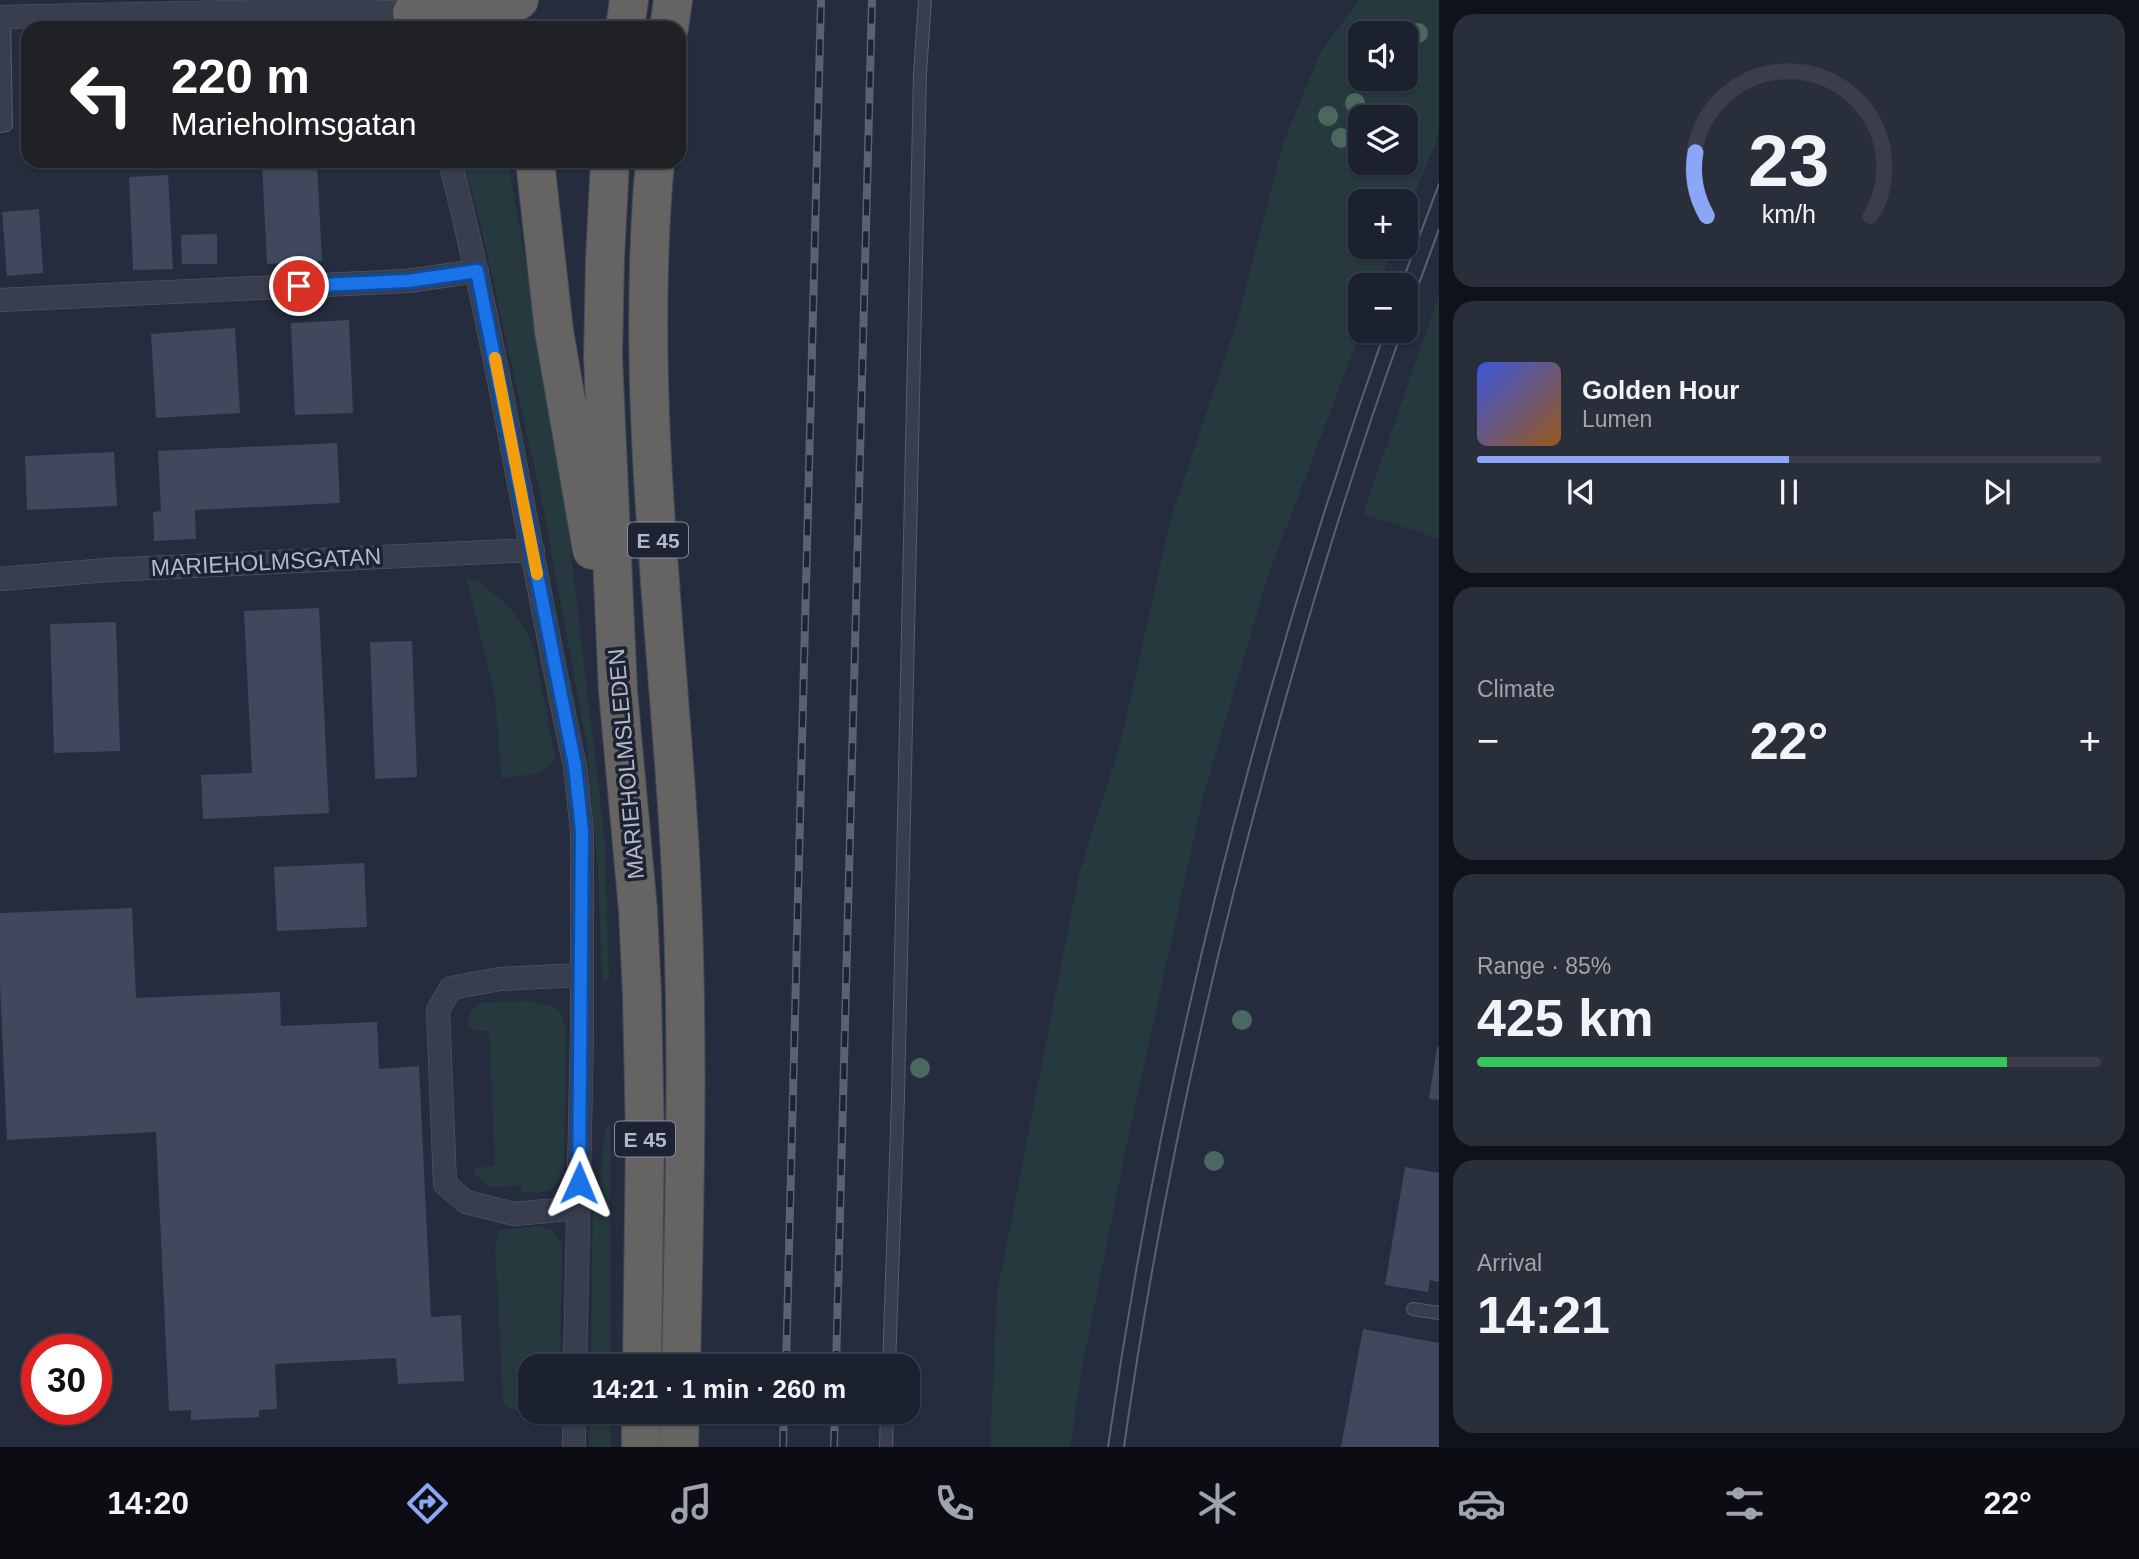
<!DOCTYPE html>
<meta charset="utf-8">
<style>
body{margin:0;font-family:Arial,sans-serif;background:#282e3a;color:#f1f3f6;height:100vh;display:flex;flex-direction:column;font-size:26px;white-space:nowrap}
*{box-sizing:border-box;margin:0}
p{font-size:23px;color:#a0a3aa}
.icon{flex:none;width:38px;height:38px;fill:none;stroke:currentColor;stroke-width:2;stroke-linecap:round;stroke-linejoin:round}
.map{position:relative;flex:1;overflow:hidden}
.side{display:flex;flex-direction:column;gap:14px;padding:14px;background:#0f1219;width:700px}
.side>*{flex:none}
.top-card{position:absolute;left:21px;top:21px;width:665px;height:147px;border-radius:21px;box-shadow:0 2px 5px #0004,0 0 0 2px #393e4a;background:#202124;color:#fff;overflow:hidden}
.fabs{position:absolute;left:1348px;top:21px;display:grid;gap:14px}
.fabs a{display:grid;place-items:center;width:70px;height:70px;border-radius:14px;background:#1b212e;box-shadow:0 2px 5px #0004,0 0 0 2px #393e4a;font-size:35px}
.speed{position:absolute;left:21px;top:1334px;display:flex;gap:14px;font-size:35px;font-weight:700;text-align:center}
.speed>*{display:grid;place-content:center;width:91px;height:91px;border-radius:50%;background:#1b212e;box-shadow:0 2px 5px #0004,0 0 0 2px #393e4a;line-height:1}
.speed .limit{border:10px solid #d22;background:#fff;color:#111}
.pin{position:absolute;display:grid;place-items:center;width:60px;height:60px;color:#fff;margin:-30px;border:4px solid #fff;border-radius:50%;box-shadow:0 2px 7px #0007}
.me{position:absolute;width:77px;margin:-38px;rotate:1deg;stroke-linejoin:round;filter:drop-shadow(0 0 5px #0008)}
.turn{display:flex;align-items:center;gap:24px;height:147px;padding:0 35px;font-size:32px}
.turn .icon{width:91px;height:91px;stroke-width:2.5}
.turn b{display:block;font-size:49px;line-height:60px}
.big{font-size:52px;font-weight:700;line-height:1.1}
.side .card{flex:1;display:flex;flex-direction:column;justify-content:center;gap:10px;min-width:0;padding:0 24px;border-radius:21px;background:#282e3a}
.side .dial{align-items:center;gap:0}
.dial svg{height:182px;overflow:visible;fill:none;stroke:#393e4a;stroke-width:7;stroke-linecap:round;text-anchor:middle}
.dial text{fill:#f1f3f6;stroke:none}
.song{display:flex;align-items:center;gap:21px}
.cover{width:84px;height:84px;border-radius:10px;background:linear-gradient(135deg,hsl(230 70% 55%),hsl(30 70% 35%))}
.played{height:7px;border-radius:4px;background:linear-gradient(90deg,#8ba6f7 50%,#393e4a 50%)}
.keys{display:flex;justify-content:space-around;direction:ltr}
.heat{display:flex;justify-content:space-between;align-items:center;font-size:38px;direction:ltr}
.charge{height:10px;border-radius:5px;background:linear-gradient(90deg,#34c759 85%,#393e4a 0)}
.trip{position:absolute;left:518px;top:1354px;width:402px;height:70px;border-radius:21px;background:#1b212e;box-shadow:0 2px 5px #0004,0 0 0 2px #393e4a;font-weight:700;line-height:70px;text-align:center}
.dock{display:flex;height:112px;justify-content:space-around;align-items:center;background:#0b0d12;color:#a0a3aa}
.dock .icon{width:49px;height:49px}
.dock .active{color:#8ba6f7}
.dock b{font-size:32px;color:#f1f3f6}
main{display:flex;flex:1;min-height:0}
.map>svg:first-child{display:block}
.green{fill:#26393f;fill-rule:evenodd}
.building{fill:#40485e}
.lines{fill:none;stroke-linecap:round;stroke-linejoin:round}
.service-casing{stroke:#565c6c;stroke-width:14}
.minor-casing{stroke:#565c6c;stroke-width:24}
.trunk-casing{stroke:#434959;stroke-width:40}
.service{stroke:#383e4e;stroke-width:12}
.minor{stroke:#383e4e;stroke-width:23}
.trunk{stroke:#656462;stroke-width:38}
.tram{stroke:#5a6175;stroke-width:2}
.rail-casing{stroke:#5a6175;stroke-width:8}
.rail{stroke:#1d2333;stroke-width:5;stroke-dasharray:16;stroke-linecap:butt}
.tree{fill:#4b6860}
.route-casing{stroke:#114b97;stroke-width:18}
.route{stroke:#1a73e8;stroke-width:12}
.slow{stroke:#f59e0b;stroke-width:12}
.labels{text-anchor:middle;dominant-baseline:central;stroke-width:7;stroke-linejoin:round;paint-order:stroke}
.shield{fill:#1d2333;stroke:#878c9c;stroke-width:2}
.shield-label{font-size:21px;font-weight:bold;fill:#b4b9c9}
.street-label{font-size:23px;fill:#b4b9c9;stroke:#1d2333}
</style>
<main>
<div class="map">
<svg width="1439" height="1447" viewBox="0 0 1439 1447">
<rect width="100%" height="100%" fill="#242c3e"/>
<path class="green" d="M1359,0H1439V135L1405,217V201H1360V247H1393L1378,285H1360L1361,331L1268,576L1203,797L1126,1148L1082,1368L1070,1447H990L997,1293L1079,874L1121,741L1171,517L1238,319L1283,143L1321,51ZM1405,33V79H1360V33ZM1405,117V163H1360V117Z
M464,161H508L538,333L566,512L605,841L609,981H602L598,869L587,746L542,502L481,226Z
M1439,294V539L1363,514Z
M466,577L481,583L508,606L526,629L534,649L555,756C547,776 520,776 501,778L495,696Z
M529,1001C557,1006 564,1007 566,1037L564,1163L559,1180L553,1189L537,1193L522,1192L521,1186L488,1187L474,1173V1168L495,1166L489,1031H475L467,1023L471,1011L479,1003Z
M610,1125V1367H591L593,1194L600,1182L605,1128Z
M538,1226L554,1231L562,1246L560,1367H530V1412H558L557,1429L538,1426L523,1413L506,1407L503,1401L495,1246L499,1230Z
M590,1412H610L611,1447H589Z"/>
<path class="building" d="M317,163L322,261L267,264L262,165Z
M168,175L173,269L133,270L129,177Z
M39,209L43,273L7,276L2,212Z
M217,234V264H182L181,235Z
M349,320L353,413L295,415L291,323Z
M235,328L240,413L156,418L151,334Z
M337,443L340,503L195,510L196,539L154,541L153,512L161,511L158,451Z
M114,452L117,506L27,510L25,456Z
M319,608L329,813L203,819L201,775L252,773L244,611Z
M116,622L120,751L54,753L50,624Z
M412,641L417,777L375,779L370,642Z
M364,863L367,927L277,931L274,867Z
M132,908L136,998L280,992L281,1026L377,1022L379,1069L419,1066L431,1317L461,1315L464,1381L398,1384L396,1358L275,1364L277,1409L259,1410V1417L191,1420V1410L169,1411L156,1132L7,1140L0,984V913Z
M1437,1047H1439V1100L1429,1099Z
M1405,1167L1439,1173V1282L1430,1280L1428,1292L1385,1285Z
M1363,1329L1439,1343V1447H1341Z"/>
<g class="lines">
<g class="service-casing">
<path id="service" d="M0,126L6,125L4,17
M1413,1309L1439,1313
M889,1367L898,1097L920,73L925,0
M886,1447L887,1412"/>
</g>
<g class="minor-casing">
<path id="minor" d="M0,17L332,10L412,13
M450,161C501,361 531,565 575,766L582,831V1031L575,1367
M0,300L408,281L477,271
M0,579L107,570L533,550
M578,1208L515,1214L466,1202L445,1184L438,1010L451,988L500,979L582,975
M574,1447V1412"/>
</g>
<g class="trunk-casing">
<path id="trunk" d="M412,13L506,8L519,0
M625,28L629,0
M669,28L673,0
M535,161L554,331L592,550
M610,161L605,259L603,357L618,691L638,910L642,995L645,1137L642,1367
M655,161C635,381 664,602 678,821C690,1003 685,1185 681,1367
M641,1447V1412
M679,1447L680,1412"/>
</g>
<use href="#service" class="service"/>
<use href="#minor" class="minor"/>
<use href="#trunk" class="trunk"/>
<path class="tram" d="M1401,285L1439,184
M1405,322L1439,229
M1108,1447C1162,1067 1258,692 1385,331
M1124,1447C1157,1212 1208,979 1271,751C1310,609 1352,469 1402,331"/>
<g class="rail-casing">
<path id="rail" d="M786,1367L821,0
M836,1367L872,0
M783,1447L784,1412
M834,1447L835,1412"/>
</g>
<use href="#rail" class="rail"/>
</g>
<g class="tree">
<circle cx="1418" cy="33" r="10"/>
<circle cx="1355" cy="103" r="10"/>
<circle cx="1328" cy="116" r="10"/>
<circle cx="1341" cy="138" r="10"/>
<circle cx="1242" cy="1020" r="10"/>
<circle cx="920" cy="1068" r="10"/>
<circle cx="1214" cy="1161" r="10"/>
</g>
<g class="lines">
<g class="route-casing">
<path id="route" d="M299,286L408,281L477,271L575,766L582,831L579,1183"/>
</g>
<use href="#route" class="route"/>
<path class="slow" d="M495,358L537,574"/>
</g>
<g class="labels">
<g class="shield">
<rect x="628" y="522.5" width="60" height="35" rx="5"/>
<rect x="615" y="1121.5" width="60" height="35" rx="5"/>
</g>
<g class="shield-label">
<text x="658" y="540">E 45</text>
<text x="645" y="1139">E 45</text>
</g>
<g class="street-label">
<text transform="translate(266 562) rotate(-3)">MARIEHOLMSGATAN</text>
<text transform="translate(626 764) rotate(-95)">MARIEHOLMSLEDEN</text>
</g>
</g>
</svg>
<div class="fabs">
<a><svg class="icon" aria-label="sound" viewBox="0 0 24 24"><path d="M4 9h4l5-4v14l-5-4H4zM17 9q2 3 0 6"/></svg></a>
<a><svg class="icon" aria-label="layers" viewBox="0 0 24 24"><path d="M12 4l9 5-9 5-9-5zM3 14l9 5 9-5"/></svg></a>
<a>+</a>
<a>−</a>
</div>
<div class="speed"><div class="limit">30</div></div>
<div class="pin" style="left:299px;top:286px;background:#d93025"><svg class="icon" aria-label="arrive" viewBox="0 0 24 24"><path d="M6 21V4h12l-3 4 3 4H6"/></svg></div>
<svg class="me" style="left:579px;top:1183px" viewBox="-20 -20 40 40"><path d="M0-17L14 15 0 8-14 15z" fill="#1a73e8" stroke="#fff" stroke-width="4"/></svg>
<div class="trip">14:21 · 1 min · 260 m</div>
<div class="top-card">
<div class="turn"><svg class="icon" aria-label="left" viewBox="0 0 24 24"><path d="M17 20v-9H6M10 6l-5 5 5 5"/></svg><div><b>220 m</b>Marieholmsgatan</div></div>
</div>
</div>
<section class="side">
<div class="card dial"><svg viewBox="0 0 100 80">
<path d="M14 69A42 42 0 1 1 86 69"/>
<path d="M14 69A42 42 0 0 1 9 41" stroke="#8ba6f7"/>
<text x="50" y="56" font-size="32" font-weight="700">23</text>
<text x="50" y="72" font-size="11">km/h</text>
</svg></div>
<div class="card">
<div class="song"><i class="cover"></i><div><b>Golden Hour</b><p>Lumen</p></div></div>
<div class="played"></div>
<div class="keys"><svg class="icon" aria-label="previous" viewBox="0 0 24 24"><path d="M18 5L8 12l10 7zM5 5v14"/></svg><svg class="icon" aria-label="pause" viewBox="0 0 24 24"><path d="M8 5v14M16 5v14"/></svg><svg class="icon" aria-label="next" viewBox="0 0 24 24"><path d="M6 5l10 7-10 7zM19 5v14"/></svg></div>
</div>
<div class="card"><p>Climate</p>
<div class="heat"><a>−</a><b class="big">22°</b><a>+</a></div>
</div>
<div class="card"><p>Range · 85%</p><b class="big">425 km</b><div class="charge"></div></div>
<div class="card"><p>Arrival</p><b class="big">14:21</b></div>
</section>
</main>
<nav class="dock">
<b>14:20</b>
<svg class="icon active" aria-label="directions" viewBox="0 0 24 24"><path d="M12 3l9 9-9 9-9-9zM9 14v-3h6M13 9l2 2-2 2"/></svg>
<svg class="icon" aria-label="music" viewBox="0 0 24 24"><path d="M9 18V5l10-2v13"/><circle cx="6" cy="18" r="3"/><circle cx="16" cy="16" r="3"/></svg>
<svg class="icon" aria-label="phone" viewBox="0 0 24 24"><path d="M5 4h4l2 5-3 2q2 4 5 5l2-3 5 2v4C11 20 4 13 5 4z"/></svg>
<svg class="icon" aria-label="climate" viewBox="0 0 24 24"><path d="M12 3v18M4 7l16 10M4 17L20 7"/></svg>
<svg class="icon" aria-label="car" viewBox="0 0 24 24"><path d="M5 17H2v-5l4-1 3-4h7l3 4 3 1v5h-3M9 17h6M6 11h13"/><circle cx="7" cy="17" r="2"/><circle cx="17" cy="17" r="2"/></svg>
<svg class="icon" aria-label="filters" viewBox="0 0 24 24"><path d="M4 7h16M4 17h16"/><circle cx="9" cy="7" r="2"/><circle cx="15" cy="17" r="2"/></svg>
<b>22°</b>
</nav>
